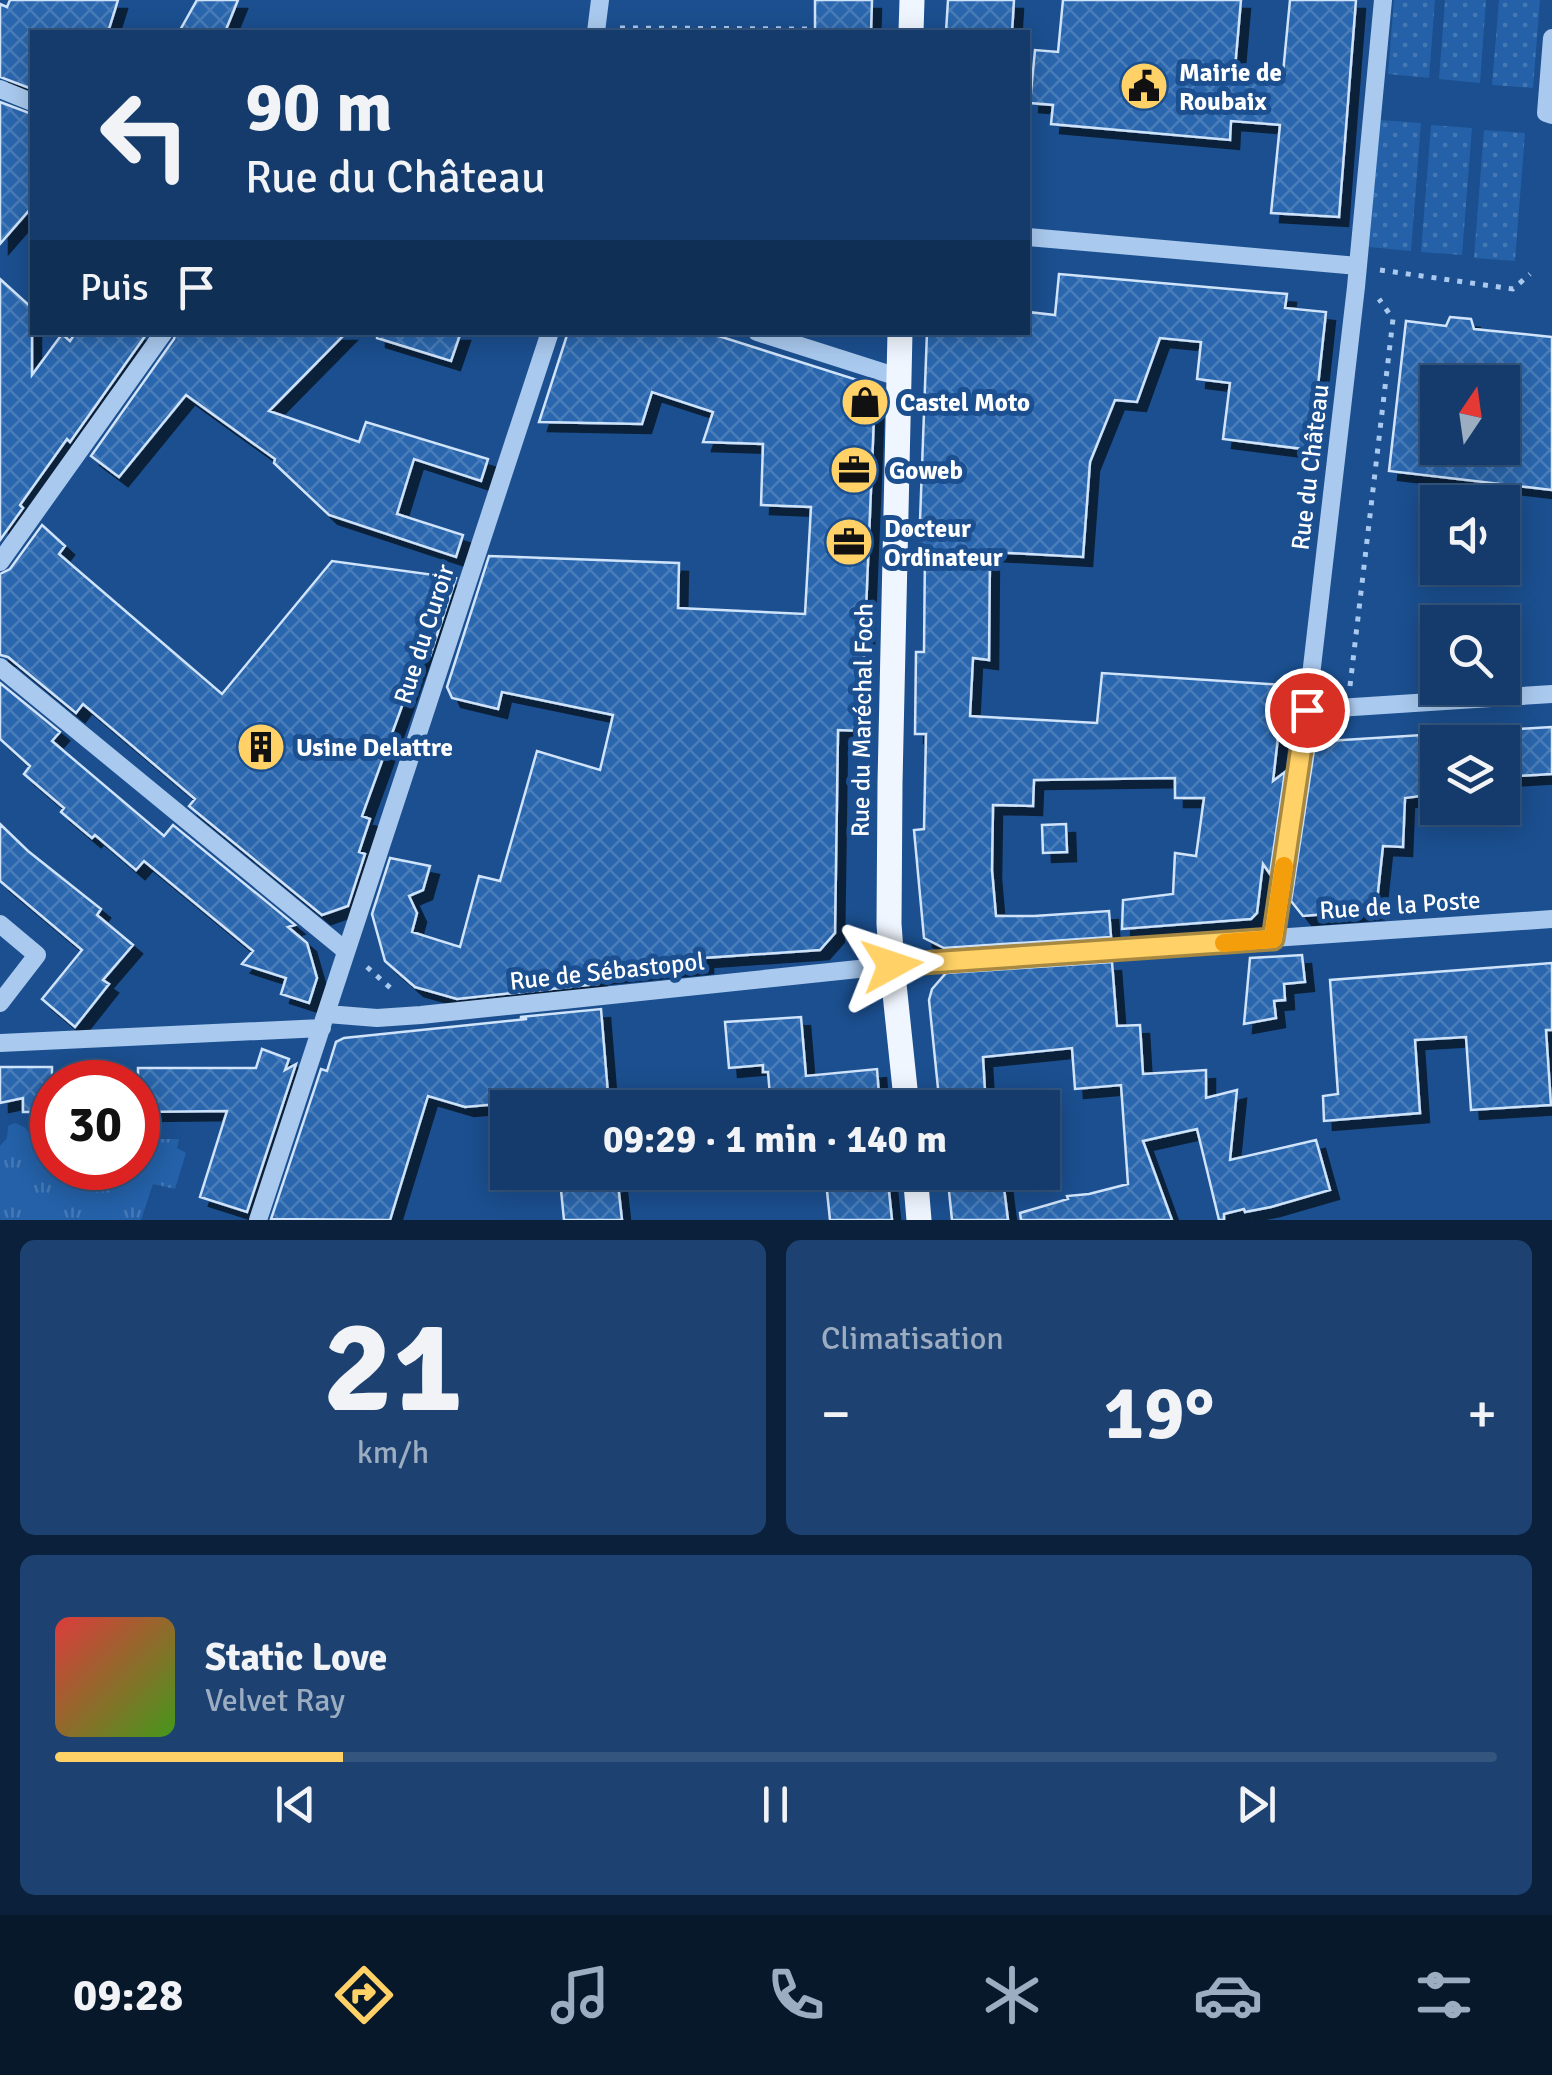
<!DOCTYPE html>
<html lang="fr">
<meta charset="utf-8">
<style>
body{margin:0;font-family:Signika,sans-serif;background:#1d4271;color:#f1f3f6;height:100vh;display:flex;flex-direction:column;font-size:38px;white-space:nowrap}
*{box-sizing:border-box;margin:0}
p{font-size:32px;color:#9dadc1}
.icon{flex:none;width:55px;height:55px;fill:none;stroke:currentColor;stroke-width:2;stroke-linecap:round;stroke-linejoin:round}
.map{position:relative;height:1220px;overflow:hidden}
.drawer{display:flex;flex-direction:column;gap:20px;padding:20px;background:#0b203b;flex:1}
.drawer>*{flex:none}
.top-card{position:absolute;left:30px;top:30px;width:1000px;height:305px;border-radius:0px;box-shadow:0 5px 25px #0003,0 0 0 2px #33557e;background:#143b6b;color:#f1f3f6;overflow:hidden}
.needle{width:65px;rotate:13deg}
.fabs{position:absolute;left:1420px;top:365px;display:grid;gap:20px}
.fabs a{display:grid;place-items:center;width:100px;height:100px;border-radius:0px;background:#143b6b;box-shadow:0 5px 25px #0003,0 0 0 2px #33557e;font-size:50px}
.speed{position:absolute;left:30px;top:1060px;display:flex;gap:20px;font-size:50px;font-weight:700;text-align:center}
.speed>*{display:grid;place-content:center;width:130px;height:130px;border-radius:50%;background:#143b6b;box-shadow:0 5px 25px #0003,0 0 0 2px #33557e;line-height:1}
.speed .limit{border:15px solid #d22;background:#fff;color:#111}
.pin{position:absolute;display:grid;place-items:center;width:85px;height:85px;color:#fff;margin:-42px;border:5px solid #fff;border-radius:50%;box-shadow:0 2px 10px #0007}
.me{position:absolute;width:110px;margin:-55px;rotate:85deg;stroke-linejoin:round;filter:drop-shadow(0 0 8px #0008)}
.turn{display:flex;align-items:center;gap:35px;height:210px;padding:0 50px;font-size:45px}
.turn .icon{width:130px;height:130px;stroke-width:2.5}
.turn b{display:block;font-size:70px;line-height:85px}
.then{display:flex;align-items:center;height:95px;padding:0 50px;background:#0003;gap:20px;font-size:38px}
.big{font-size:75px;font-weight:800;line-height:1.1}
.drawer .card{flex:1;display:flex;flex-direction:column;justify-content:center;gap:15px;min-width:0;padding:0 35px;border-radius:15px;background:#1d4271}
.drawer .dial{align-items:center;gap:0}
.dial b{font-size:130px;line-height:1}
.song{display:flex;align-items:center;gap:30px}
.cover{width:120px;height:120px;border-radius:15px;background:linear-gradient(135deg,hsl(0 70% 55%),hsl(100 70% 35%))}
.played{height:10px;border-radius:5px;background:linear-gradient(90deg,#ffd166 20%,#33557e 20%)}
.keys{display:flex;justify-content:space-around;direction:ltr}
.heat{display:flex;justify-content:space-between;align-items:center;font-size:55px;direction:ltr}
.drawer .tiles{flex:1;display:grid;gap:20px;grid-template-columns:1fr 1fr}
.card:last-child{grid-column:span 2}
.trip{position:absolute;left:490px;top:1090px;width:570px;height:100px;border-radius:0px;background:#143b6b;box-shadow:0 5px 25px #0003,0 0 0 2px #33557e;font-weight:800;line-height:100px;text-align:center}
.tab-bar{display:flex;height:160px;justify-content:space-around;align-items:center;background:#08182b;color:#9dadc1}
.tab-bar .icon{width:70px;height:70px}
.tab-bar .active{color:#ffd166}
.tab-bar b{font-size:45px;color:#f1f3f6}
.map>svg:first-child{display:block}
.grass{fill:url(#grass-dots)}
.park{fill:url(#park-tufts)}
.building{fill:url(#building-cross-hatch);stroke:#cfe3fa;stroke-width:2.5;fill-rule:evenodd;filter:url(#shadow)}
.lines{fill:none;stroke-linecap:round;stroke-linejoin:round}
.path{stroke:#a9c9ee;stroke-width:5;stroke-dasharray:5 8;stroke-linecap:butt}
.minor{stroke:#a9c9ee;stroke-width:18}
.major{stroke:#f0f6ff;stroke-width:25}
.route-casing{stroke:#a68842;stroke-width:25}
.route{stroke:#ffd166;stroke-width:18}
.slow{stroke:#f59e0b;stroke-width:18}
.labels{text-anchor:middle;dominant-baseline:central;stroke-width:10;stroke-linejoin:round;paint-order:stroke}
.poi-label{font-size:25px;font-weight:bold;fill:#fff;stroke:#1b4f8f;text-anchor:start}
.street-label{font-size:25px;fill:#fff;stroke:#1b4f8f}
</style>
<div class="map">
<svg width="1552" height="1220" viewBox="0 0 1552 1220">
<defs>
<pattern id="grass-dots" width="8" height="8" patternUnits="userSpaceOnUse" patternTransform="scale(2.5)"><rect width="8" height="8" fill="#2461a8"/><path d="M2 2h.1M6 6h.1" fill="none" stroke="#4579b5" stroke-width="1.8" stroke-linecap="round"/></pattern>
<pattern id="park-tufts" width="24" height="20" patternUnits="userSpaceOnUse" patternTransform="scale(2.5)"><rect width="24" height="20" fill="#2461a8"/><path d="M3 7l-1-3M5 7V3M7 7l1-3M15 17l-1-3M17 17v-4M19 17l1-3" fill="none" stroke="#4579b5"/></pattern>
<pattern id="building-cross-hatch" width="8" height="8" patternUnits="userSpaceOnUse" patternTransform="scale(2.5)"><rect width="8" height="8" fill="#2a66ad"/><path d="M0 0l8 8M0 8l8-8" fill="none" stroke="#4a7db9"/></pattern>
<filter id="shadow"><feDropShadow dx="9" dy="9" stdDeviation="0" flood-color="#0009"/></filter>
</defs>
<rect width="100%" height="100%" fill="#1b4f8f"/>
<path class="grass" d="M1394,0H1435L1429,78L1388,74Z
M1445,0H1486L1480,83L1439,79Z
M1499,0H1540L1533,88L1492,85Z
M1380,120L1421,123L1411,251L1369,247Z
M1431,125L1472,128L1462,255L1421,252Z
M1484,130L1525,133L1515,261L1474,258Z"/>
<path class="park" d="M15,1123L26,1128L31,1138H52V1168H138V1139H179L177,1148L186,1153L175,1189L153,1184L141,1220H0V1146L7,1138L8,1126Z"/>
<path class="building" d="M10,0H118L108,32H32V89L0,77V4L7,7Z
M197,0H238L225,32H179Z
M815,0H872L871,32H815Z
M948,0H1014L1012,32H946Z
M1063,0H1241L1235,68L1283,73L1290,0H1356L1339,217L1271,213L1280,125L1231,121L1230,140L1051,124L1053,105L1030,103L1035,50L1058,52Z
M0,102L32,114V207L0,244Z
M1059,274L1287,294L1285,308L1326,312L1311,450L1223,439L1230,383L1197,379L1201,342L1160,338L1137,402L1115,400L1090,462L1083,557L990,552L989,660L973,658L970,716L1097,723L1102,673L1284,685L1273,781L1285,772L1270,874L1263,864L1257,913L1251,919L1122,929L1123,900L1173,894L1175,853L1196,856L1204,798H1175V778L1034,780L1033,806L993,805L992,870L996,916H1034L1109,911L1111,937L944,948L924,938L914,830L924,829L926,734H915L916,652H924L925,548H919L927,332H1028V312L1055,315Z
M0,279L32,308V375L62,334L70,341L76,332H148L70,442L67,439L20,505L23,508L0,540Z
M1450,317L1471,319L1474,329L1552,337V490L1389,471L1406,321L1446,326ZM1438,382H1502V448H1438Z
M176,332H347L269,411L359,442L366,422L488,459L481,481L414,459L397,514L463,535L456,557L329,515L274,463L275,459L186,395L119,477L91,456L174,339Z
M377,332H461L451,361L377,338Z
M568,332H706L870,384L875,392L861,731L838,730L835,933L820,950L704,958V964L598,975V984L457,999L415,987L385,961L372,914L390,858L430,866L423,890L409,896L417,913L412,932L460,947L479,876L500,881L537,751L600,770L613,715L502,692L498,709L452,698L447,687L489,556L679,563L678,608L805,614L811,507L761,505L763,444L703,442L713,412L652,392L642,424L539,422Z
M42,525L65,546L59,554L222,694L332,561L456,578L431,653L426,640L362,816L370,819L359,852L365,854L348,906L322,915L189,806L195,799L83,704L76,713L8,657L0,655V574L10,569Z
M0,683L60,732L52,741L164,836L173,825L295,925L288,927L307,943L317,978L309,1003L281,994L286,978L242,964L253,951L144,861L136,870L95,835L92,838L61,812L64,808L24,774L30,766L0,739Z
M1552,727V774L1502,777V730Z
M1438,734V780L1421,781V796L1405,798L1403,847L1383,846L1376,910L1303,916L1291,901L1314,750L1327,741Z
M0,824L28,851L101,909L97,915L133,945L103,980L109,984L75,1027L42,999L82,950L0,881Z
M1066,824L1067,852L1043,853L1042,825Z
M1302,955L1305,982L1284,984L1285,1000L1274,1001L1276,1018L1244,1024L1250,958Z
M1112,962L1117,1026L1140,1025L1143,1074L1206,1070V1098L1237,1090L1230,1160L1316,1140L1330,1190L1271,1207L1245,1212L1244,1209L1224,1214V1220H1219L1197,1129L1143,1141L1172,1220H1021L1020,1213L1068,1199L1067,1196L1089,1194L1128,1184L1121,1085L1075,1089L1072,1048L983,1057L986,1108H940L929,1000L932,989L946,973Z
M1552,963V1030H1546L1551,1105L1471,1110L1466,1037L1415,1040L1420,1113L1324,1121L1323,1096L1338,1094L1330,980Z
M601,1009L608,1094L465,1107L428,1096L390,1220L271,1219L321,1069L327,1071L336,1042L344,1038L527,1019L520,1017Z
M801,1017L806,1076L877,1069L880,1108H771L768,1072H763V1065L729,1068L725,1022Z
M262,1049L289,1059L285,1070L296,1064L247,1212L200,1197L227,1111L138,1112V1068H256Z
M0,1067H52V1112H23V1098L0,1103Z
M825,1172H887L892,1220H830Z
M947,1172H1002L1008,1220H952Z
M618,1184L622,1220H564L561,1190Z"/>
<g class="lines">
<path class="path" d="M620,28L812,29
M1380,270L1513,289L1530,274
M1350,686L1393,319L1379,299
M367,967L396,993"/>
<path class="minor" d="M596,32L600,0
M1552,38L1546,113L1552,115
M0,89L32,102
M1028,237L1358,266
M757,332L898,377
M0,562L164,332
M0,667L346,951
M1307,710L1552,694
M0,924L37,955L0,1003
M1273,939L1307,710L1356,287L1383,0
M327,1014L377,1018L421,1015L925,962L1552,919
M0,1043L322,1028
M258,1220L550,332"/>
<path class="major" d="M911,32L912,0
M900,332L890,783L889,924L892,965L907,1108
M915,1172L919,1220"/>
</g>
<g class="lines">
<g class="route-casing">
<path id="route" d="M892,965L1273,939L1307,710"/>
</g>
<use href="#route" class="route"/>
<path class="slow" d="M1224,943L1273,939L1284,866"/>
</g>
<defs>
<g id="civic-disc" transform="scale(2.5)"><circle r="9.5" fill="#ffd166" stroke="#1b4f8f"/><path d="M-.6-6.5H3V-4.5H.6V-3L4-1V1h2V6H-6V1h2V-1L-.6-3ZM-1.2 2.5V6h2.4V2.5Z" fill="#111"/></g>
<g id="shop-disc" transform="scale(2.5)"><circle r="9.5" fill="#ffd166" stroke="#1b4f8f"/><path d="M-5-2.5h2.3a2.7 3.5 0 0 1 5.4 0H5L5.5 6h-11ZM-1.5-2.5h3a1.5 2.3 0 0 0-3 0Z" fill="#111"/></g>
<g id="office-disc" transform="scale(2.5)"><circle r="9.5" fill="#ffd166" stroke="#1b4f8f"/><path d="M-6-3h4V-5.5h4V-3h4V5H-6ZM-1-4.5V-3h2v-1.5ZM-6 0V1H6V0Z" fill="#111"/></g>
<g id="building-disc" transform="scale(2.5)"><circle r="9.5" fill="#ffd166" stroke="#1b4f8f"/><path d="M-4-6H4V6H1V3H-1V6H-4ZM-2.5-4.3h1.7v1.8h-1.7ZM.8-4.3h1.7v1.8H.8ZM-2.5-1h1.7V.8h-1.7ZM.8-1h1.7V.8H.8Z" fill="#111"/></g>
</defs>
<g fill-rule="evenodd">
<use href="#civic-disc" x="1144" y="86"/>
<use href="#shop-disc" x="865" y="402"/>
<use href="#office-disc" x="854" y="470"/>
<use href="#office-disc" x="849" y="542"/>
<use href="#building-disc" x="261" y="747"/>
</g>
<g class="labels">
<g class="poi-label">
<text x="1179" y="72">Mairie de<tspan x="1179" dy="29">Roubaix</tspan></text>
<text x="900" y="402">Castel Moto</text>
<text x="889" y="470">Goweb</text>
<text x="884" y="528">Docteur<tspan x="884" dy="29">Ordinateur</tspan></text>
<text x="296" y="747">Usine Delattre</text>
</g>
<g class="street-label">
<text transform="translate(1310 467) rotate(-83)">Rue du Château</text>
<text transform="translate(424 634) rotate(-72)">Rue du Curoir</text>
<text transform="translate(862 720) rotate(-89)">Rue du Maréchal Foch</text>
<text transform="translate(1400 905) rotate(-4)">Rue de la Poste</text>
<text transform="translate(607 971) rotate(-6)">Rue de Sébastopol</text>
</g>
</g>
</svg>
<div class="fabs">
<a><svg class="needle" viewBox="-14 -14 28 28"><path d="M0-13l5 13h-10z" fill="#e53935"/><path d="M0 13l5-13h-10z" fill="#9dadc1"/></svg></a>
<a><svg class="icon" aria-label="sound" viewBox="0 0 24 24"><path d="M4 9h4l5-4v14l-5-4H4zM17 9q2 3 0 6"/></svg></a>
<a><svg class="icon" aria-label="search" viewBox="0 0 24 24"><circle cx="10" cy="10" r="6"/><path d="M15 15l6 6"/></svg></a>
<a><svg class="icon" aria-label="layers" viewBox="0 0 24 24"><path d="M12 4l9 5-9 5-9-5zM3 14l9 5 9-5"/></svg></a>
</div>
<div class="speed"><div class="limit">30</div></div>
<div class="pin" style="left:1307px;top:710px;background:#d93025"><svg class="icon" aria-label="arrive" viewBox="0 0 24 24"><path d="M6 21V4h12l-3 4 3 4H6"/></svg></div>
<svg class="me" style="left:892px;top:965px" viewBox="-20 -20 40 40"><path d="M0-17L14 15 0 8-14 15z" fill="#ffd166" stroke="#fff" stroke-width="4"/></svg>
<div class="trip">09:29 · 1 min · 140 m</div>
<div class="top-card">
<div class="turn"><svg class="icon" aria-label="left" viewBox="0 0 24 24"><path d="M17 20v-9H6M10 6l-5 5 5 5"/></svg><div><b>90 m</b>Rue du Château</div></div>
<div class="then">Puis<svg class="icon" aria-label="arrive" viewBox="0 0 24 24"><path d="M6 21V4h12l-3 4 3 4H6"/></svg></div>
</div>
</div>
<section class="drawer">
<div class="tiles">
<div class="card dial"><b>21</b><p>km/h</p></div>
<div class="card"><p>Climatisation</p>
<div class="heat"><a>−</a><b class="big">19°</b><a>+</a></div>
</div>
<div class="card">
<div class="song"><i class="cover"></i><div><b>Static Love</b><p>Velvet Ray</p></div></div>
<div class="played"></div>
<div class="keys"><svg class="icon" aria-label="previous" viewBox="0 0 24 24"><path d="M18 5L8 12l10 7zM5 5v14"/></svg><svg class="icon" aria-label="pause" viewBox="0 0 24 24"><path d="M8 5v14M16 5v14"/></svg><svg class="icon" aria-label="next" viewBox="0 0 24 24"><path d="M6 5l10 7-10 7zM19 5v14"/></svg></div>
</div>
</div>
</section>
<nav class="tab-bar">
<b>09:28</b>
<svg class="icon active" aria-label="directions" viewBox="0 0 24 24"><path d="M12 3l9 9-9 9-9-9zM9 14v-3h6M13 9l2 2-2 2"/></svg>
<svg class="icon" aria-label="music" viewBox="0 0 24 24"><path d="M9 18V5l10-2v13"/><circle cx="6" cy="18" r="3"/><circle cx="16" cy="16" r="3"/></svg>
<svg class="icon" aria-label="phone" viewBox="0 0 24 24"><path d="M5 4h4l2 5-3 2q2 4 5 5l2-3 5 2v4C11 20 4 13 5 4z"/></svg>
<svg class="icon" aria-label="climate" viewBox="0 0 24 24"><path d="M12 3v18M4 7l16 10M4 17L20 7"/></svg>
<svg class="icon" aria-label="car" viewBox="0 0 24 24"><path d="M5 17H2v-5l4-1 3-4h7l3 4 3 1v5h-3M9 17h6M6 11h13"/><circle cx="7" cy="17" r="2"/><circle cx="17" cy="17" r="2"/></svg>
<svg class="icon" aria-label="filters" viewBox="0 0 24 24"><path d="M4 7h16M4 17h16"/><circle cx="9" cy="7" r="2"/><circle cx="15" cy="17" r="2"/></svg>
</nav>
